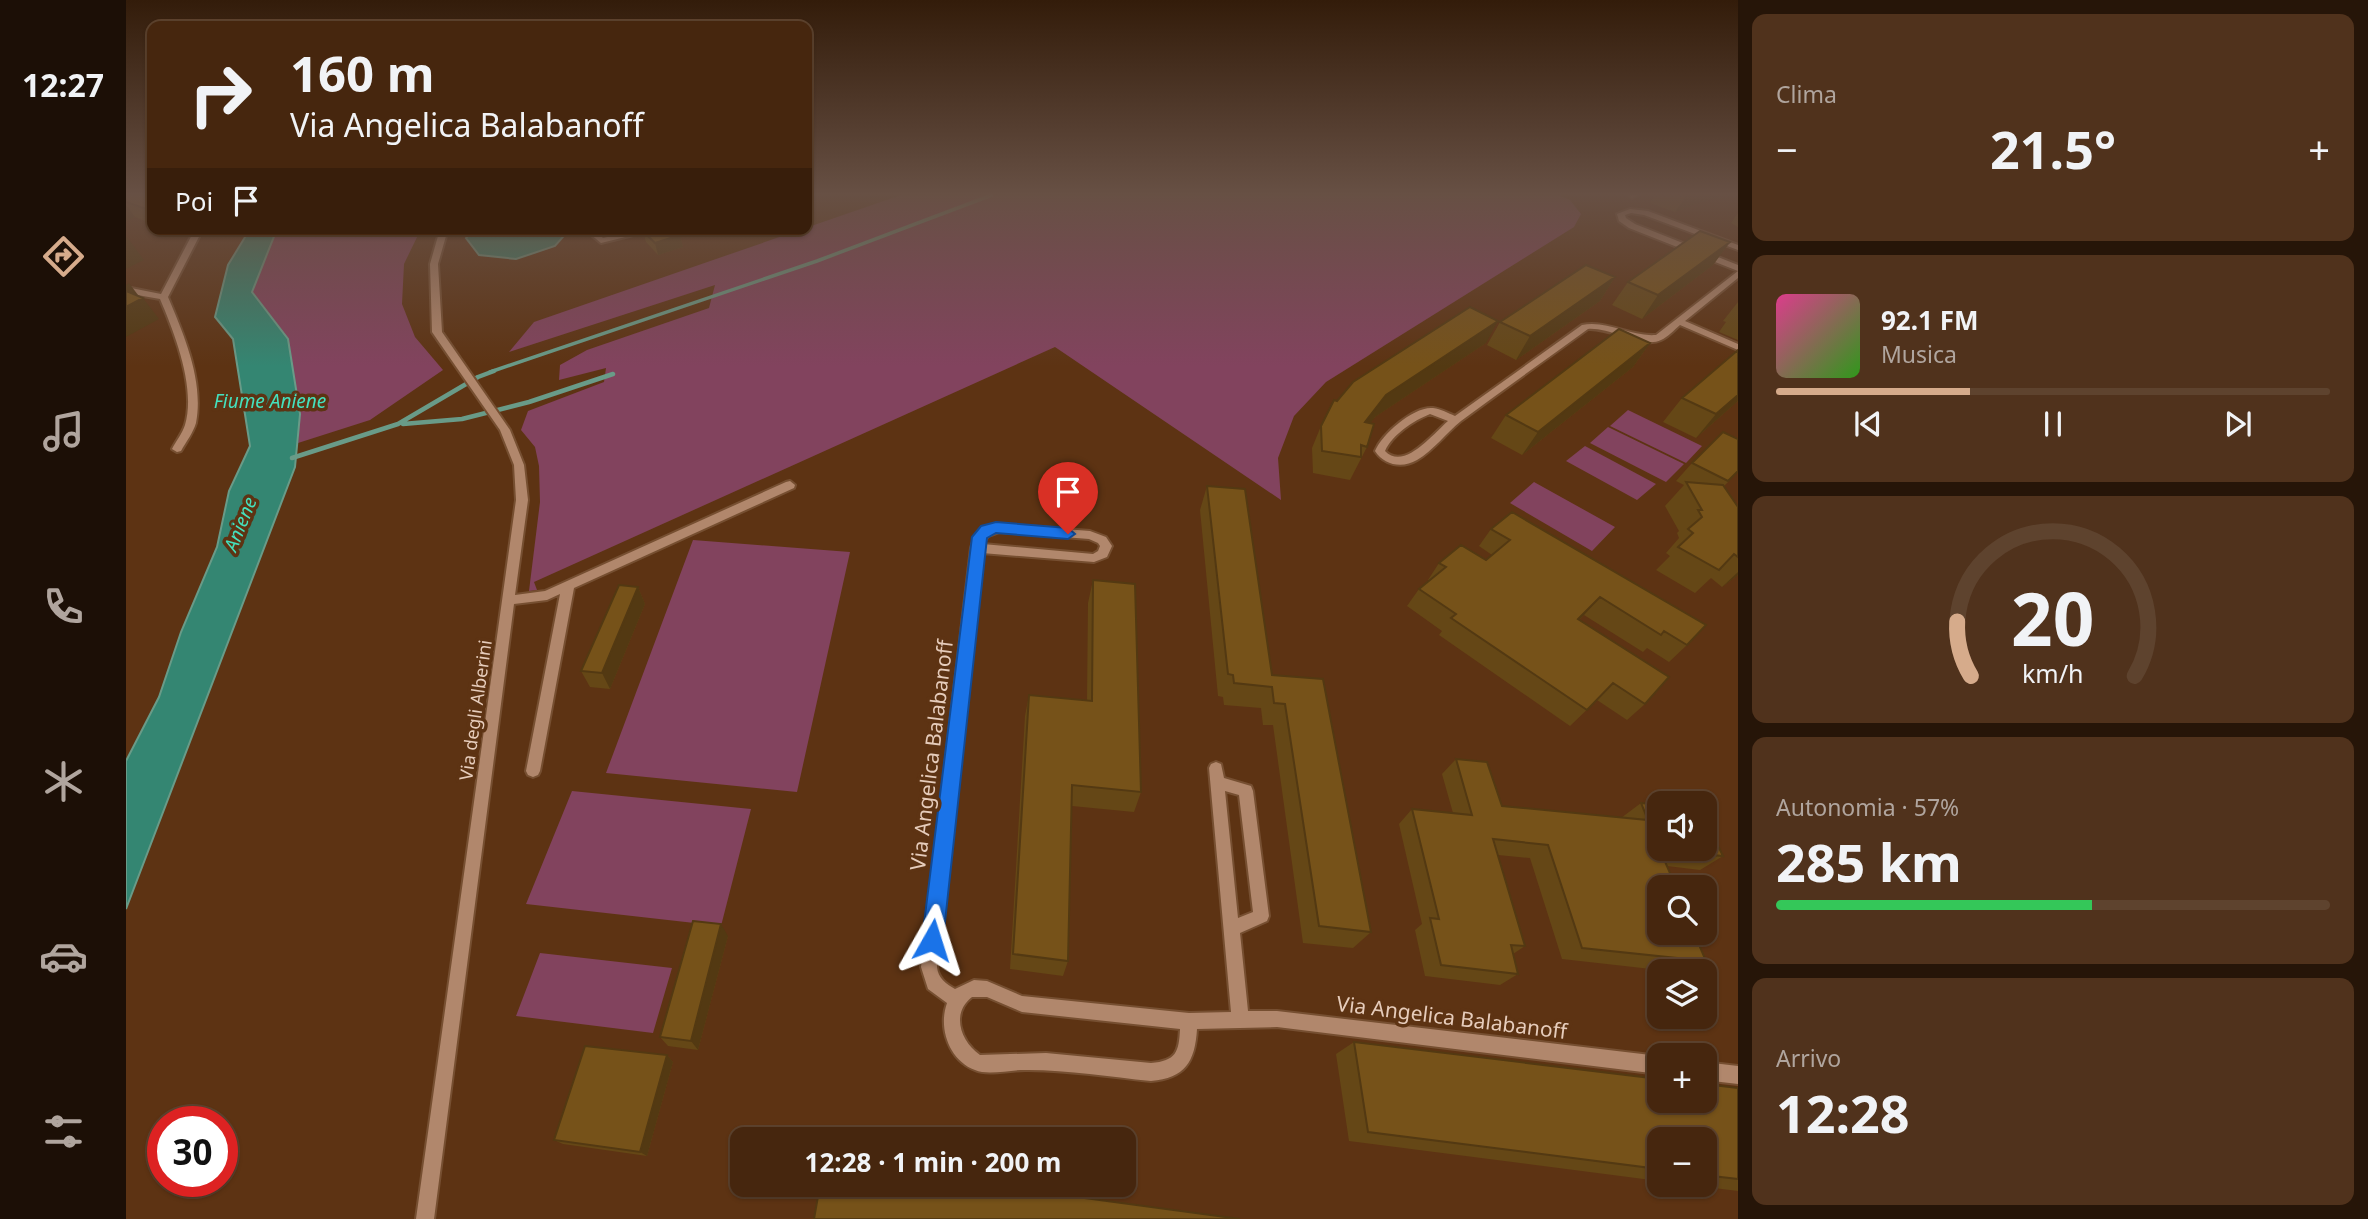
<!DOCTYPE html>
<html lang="it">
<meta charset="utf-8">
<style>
body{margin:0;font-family:"Noto Sans",sans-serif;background:#50321c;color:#f1f3f6;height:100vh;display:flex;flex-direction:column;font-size:26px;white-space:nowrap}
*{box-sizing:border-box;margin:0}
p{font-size:23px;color:#b0a59e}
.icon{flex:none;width:38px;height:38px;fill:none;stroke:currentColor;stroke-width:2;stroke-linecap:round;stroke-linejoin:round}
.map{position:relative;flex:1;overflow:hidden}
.details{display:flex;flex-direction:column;gap:14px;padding:14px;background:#261508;width:630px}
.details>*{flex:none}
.guide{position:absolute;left:21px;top:21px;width:665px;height:214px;border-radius:14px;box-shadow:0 2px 5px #0004,0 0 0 2px #5e432e;background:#46260e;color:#f1f3f6;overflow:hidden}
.controls{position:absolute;left:1521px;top:791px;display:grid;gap:14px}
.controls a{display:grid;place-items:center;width:70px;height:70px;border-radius:14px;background:#46260e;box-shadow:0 2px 5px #0004,0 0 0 2px #5e432e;font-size:35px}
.speed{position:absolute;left:21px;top:1106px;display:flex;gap:14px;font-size:35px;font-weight:700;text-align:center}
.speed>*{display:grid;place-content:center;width:91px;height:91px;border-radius:50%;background:#46260e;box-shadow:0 2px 5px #0004,0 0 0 2px #5e432e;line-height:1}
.speed .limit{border:10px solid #d22;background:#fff;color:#111}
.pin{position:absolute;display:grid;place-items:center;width:60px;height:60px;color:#fff;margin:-72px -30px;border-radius:50% 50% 50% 0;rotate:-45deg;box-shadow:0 0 7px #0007}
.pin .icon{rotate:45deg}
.me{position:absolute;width:77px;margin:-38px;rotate:6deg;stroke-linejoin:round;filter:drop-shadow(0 0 5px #0008)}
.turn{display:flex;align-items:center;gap:24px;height:147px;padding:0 28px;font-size:32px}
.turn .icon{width:91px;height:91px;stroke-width:2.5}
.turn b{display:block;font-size:49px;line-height:60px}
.then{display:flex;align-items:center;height:66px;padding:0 28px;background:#0003;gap:14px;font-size:26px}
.big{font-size:52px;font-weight:700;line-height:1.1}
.details .widget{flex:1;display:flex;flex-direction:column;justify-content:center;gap:10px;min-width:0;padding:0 24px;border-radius:14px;background:#50321c}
.details .dial{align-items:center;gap:0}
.dial svg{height:182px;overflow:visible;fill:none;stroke:#5e432e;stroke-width:7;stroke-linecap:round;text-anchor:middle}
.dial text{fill:#f1f3f6;stroke:none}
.song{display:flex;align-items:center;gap:21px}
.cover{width:84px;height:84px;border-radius:10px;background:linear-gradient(135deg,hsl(330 70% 55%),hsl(110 70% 35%))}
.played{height:7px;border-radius:4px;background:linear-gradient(90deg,#d6ab8b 35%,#5e432e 35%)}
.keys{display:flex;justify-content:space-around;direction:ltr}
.heat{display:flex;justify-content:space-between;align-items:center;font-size:38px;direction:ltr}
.charge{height:10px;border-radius:5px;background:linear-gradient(90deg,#34c759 57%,#5e432e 0)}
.trip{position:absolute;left:604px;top:1127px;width:406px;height:70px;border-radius:14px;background:#46260e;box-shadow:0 2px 5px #0004,0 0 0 2px #5e432e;font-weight:700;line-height:70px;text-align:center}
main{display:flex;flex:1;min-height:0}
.menu{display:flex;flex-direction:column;width:126px;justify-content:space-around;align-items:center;background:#1c0f06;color:#b0a59e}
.menu .icon{width:49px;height:49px}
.menu .current{color:#d6ab8b}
.menu b{font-size:32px;color:#f1f3f6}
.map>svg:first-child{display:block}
.green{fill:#82435e}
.water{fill:#348672;stroke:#699b88;stroke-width:2}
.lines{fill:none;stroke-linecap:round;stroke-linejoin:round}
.stream-far1{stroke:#699b88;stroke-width:3.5}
.stream{stroke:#699b88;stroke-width:4.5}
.minor-casing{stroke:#764f31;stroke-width:4}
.minor{fill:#b1876c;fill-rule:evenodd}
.wall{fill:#654716}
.shaded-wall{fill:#533912}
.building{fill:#765219;stroke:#533912;stroke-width:2}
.route{fill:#1a73e8;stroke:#114b97;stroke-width:2}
.labels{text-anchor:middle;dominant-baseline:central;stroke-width:7;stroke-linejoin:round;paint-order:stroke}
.street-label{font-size:18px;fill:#e6ccbb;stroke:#5d3313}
.water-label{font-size:19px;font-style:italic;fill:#44e1be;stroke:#5d3313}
.near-street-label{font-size:21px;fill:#e6ccbb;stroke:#5d3313}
</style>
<main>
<nav class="menu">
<b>12:27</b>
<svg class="icon current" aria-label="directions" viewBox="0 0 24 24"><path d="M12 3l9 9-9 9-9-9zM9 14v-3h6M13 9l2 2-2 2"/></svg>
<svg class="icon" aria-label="music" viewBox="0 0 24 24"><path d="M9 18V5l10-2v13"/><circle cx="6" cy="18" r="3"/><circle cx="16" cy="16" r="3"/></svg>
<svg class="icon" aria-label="phone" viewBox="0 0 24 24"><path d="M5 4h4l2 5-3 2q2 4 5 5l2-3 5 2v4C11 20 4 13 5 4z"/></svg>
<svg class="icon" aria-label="climate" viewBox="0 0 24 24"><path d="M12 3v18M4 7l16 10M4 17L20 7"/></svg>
<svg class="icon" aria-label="car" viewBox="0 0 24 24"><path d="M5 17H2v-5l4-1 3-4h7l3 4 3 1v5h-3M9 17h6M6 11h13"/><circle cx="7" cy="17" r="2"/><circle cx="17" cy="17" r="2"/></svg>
<svg class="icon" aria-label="filters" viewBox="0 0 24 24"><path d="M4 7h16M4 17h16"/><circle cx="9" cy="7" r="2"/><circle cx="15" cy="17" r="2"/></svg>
</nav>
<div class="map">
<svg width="1612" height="1219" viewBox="0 0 1612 1219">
<rect width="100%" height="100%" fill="#5d3313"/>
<path class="green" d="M775,195H1432L1444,200L1455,214L1448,227L1200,382L1168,416L1152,458L1155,500L929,347L408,582L411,590L403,591L414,502L413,466L409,447L395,430L402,411L478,382L480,368L433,380L434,365L461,350L583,308L589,285L383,352L408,322Z
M151,229H295L278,264L276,304L289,337L317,370L244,420L172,443L174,414L126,292Z
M1502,410L1576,446L1560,463L1484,426Z
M1482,427L1558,464L1540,482L1464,443Z
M1459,446L1530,484L1511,500L1440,461Z
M1408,482L1489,527L1466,551L1384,503Z
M567,540L724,552L671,792L480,773Z
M446,791L625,809L595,926L400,904Z
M414,953L546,968L527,1033L390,1016Z"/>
<path class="water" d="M124,229H151L126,292L162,339L174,414L169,467L0,909V761L33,697L55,632L91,547L103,491L124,446L107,339L89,317L102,265Z
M349,229H444L429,246L390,259L353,255L340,238Z"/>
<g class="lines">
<path class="stream-far1" d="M364,372L691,261L866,195"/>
<path class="stream" d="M277,424L336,419L403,402L487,374
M166,458L272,424L352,377L368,371"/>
<g class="minor-casing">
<path id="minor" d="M1503,195H1512L1506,198Z
M1504,209L1522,211L1612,245V250L1518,215L1505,213L1499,215L1500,218L1509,224L1612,265V271L1503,228L1493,221L1491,214Z
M69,229H77L42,297C58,335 78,381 70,423C67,433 60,442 55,451L51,452L46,449C50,441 56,434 59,425C70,388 49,334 34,299L0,293V287L35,294Z
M314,229H322L312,264L316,332L384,430L398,465L402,500L389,595L419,591L660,482L664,481L669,485L668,488L448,588L414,771L412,775L407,777L402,775L400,771L434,594L421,600L388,604L308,1219H290L390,500L388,465L374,430L306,332L304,264Z
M458,229H467L477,238L516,229H532L475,243Z
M1612,271V278L1559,321L1612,344V350L1554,325C1548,330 1542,337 1535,340C1517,349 1484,327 1462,329C1419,360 1377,390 1335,421C1320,433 1307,451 1291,460C1276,469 1258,465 1249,451C1256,434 1288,406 1307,408C1315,409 1322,413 1329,416L1456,325C1482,320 1504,337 1530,335ZM1304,414L1322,421C1307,434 1278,471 1259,451C1267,434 1287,421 1304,414Z
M873,524L964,531L980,537L986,546L981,557L968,562L856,553L811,967C812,978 820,984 829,989L848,980L861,981L896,996L1063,1013L1105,1012L1083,768L1085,764L1090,762L1095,764L1098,778L1125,786L1127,791L1143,916L1141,921L1114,933L1122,1011H1151L1533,1056V1074L1151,1027L1071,1029C1069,1062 1059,1078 1025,1081C984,1077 943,1070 902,1070C886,1069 863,1076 849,1070C823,1060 812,1028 821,1003L802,989L795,967L845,548C849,532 857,526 873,524ZM873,532L963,539L972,543L974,546L972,551L967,554L857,544L862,536ZM1099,791L1113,795L1127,912L1112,918ZM846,997H861L896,1012L1054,1029C1053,1052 1050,1061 1025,1063L920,1053L854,1055C834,1041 825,1013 846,997Z
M1578,1062L1612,1066V1084L1578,1080Z"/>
</g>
<use href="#minor" class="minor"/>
</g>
<path class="wall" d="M0,195H26V224L9,217L0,221Z
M1529,195H1604L1575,202L1549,212L1524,203Z
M1612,213V227L1605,223Z
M520,229H548L554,235L557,247L532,255L520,242L517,231Z
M1604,242L1587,265L1516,319L1486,305L1502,282Z
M1489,277L1474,301L1390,360L1361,345L1374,322Z
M1612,302V340L1593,332L1600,322L1597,321Z
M1360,343L1249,417L1244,423L1241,447L1224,480L1187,473L1186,448L1195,426L1211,401Z
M1524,343L1507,367L1396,455L1365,438L1380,415Z
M1556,398L1612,401L1570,438L1537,422Z
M1566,463L1612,472L1598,486L1612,507V575L1596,587L1585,578L1569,593L1530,570L1544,556L1540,553L1553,538L1551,533L1553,531L1539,506L1558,485L1550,481Z
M1081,486L1146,675L1197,679L1245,932L1227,948L1177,943L1147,725H1137L1135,708L1098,705L1097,697L1092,696L1074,510Z
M1365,529L1561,645L1543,662L1521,648L1517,652L1458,615L1453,620L1519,704L1501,720L1471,700L1444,726L1313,635L1316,631L1281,606L1293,589L1303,581L1302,580L1313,563L1360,560L1366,555L1353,546Z
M967,580L1015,792L1008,812L946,806L942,961L937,976L884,969L899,716L903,695L961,701L962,603Z
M512,587L519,604L484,689L464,687L455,671Z
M1330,759L1376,806L1495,818L1515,803L1597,856L1574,870L1541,866L1580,961L1560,971H1543L1436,959L1404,858L1372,855L1399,946L1387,954L1392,974L1374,985L1299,976L1289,930L1296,924L1273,824L1286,809L1327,813L1316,774Z
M602,936L572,1050L542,1046L534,1037Z
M1228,1042L1612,1088V1191L1564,1185H1578V1139H1533V1181L1223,1141L1210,1054Z
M541,1055L547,1062L521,1156L437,1144L428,1140Z"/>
<path class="shaded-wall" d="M745,195H756L746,199Z
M1561,195H1604L1575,202L1549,212Z
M0,205L9,217L0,221Z
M554,235L557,247L532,255L529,243Z
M1,237L18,260L0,269V238Z
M1604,242L1587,265L1516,319L1532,295Z
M1489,277L1474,301L1390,360L1404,336Z
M3,283L15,299L17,298L33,319L0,337V285Z
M1372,321L1360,343L1249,417L1229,444L1239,422L1260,395Z
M1524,343L1507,367L1396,455L1412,432Z
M1612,395V401L1570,438L1590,414Z
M1612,572V575L1596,587Z
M512,587L519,604L484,689L476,673Z
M1474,597L1458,615L1436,636L1452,619Z
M595,924L602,936L572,1050L565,1041Z
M541,1055L547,1062L521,1156L514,1152Z"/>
<path class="building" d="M0,195H26V209L23,210L0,202Z
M522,229H548L554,235L529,243L517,231Z
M1574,231L1604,242L1532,295L1502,282Z
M1460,265L1489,277L1404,336L1374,322Z
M0,291L17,298L0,307Z
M1344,307L1372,321L1260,395L1239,422L1248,424L1241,447L1235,445V457L1196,451L1195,426L1208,400L1211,401L1227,382Z
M1493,329L1524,343L1412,432L1380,415Z
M1612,350V395L1590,414L1556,398Z
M1597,432L1612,439V471L1602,481L1566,463Z
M1560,482L1597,485L1612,507V557L1608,554L1593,570L1552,547L1567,533L1562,529L1576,517L1572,510H1576Z
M1081,486L1119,489L1146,675L1197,679L1245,932L1193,926L1159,704L1148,703L1146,687L1108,683L1107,675L1102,674Z
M1386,512L1580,625L1561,645L1538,631L1535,635L1474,597L1452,619L1543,677L1519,704L1487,683L1461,710L1325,618L1330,614L1293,589L1320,567L1313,563L1335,545L1360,560L1384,540L1365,529Z
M967,580L1009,584L1015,792L946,785L942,961L887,954L903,695L966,701Z
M493,585L512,587L476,673L455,671Z
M1330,759L1361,762L1376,806L1522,820L1515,803L1533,805V849H1578V817L1597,856L1534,850L1550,887H1533V933H1568L1580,961L1456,948L1422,845L1367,839L1399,946L1385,945L1392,974L1315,965L1304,918L1313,919L1286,809L1346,815Z
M567,921L595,924L565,1041L534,1037Z
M1228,1042L1533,1079V1101H1578V1084L1612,1088V1179L1578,1175V1139H1533V1169L1242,1132Z
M459,1046L541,1055L514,1152L428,1140Z
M694,1185H862L1114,1219H688Z"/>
<linearGradient id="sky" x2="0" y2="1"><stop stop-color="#331c0a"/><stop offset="0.53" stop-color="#675044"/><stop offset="1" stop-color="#675044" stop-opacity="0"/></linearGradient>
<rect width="1612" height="366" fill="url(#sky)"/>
<path class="route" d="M870,522L942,528L949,534L942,539L870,533L861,538L817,940L814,948L806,951L799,948L796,940L846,537L855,526Z"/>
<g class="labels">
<g class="street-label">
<text transform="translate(349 710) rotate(-82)">Via degli Alberini</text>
</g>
<g class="water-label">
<text x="144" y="401">Fiume Aniene</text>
<text transform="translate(114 524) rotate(-68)">Aniene</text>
</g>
<g class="near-street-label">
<text transform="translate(805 755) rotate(-83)">Via Angelica Balabanoff</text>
<text transform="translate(1326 1017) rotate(7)">Via Angelica Balabanoff</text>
</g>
</g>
</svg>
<div class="controls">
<a><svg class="icon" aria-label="sound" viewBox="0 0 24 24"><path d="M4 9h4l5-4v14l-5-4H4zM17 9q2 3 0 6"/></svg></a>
<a><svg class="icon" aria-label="search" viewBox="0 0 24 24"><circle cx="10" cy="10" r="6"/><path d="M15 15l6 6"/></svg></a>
<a><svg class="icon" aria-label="layers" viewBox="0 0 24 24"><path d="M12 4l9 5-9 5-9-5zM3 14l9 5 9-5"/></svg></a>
<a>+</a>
<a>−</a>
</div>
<div class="speed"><div class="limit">30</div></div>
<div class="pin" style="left:942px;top:534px;background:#d93025"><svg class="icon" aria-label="arrive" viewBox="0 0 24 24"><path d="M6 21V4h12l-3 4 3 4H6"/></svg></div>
<svg class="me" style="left:806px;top:940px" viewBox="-20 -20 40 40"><path d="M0-17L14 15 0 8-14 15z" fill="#1a73e8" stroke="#fff" stroke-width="4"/></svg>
<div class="trip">12:28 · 1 min · 200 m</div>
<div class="guide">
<div class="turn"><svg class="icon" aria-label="right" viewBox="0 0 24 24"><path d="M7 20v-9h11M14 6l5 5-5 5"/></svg><div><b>160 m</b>Via Angelica Balabanoff</div></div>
<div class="then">Poi<svg class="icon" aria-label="arrive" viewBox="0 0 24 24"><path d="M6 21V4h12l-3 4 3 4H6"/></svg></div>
</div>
</div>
<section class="details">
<div class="widget"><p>Clima</p>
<div class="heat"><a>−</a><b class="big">21.5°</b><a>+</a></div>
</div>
<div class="widget">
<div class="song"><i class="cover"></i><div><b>92.1 FM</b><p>Musica</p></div></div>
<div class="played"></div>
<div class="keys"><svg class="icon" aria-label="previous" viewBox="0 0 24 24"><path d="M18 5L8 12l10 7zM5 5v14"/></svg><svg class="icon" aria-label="pause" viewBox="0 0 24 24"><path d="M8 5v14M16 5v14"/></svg><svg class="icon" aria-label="next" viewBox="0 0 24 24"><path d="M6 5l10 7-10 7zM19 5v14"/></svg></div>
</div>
<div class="widget dial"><svg viewBox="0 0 100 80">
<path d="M14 69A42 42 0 1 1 86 69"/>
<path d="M14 69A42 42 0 0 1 8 45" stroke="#d6ab8b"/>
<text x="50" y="56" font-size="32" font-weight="700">20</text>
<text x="50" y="72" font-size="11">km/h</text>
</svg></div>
<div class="widget"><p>Autonomia · 57%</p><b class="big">285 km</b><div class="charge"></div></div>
<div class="widget"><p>Arrivo</p><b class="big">12:28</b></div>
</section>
</main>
